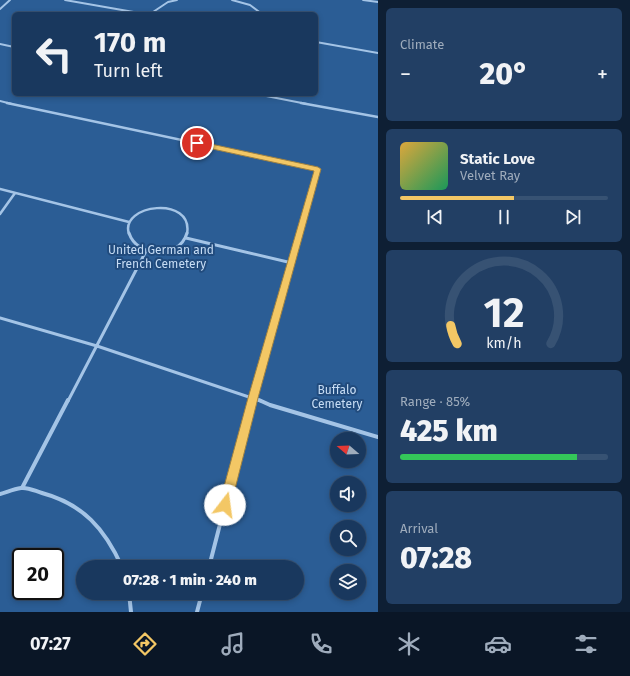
<!DOCTYPE html>
<meta charset="utf-8">
<style>
body{margin:0;font-family:"Fira Sans",sans-serif;background:#223f64;color:#f1f3f6;height:100vh;display:flex;flex-direction:column;font-size:15px;white-space:nowrap}
*{box-sizing:border-box;margin:0}
p{font-size:13px;color:#9facbc}
.icon{flex:none;width:22px;height:22px;fill:none;stroke:currentColor;stroke-width:2;stroke-linecap:round;stroke-linejoin:round}
.map{position:relative;flex:1;overflow:hidden}
.sheet{display:flex;flex-direction:column;gap:8px;padding:8px;background:#0e1f34;width:252px}
.sheet>*{flex:none}
.guide{position:absolute;left:12px;top:12px;width:306px;height:84px;border-radius:6px;box-shadow:0 2px 6px #0003,0 0 0 1px #375273;background:#19385e;color:#f1f3f6;overflow:hidden}
.needle{width:26px;rotate:289deg}
.fabs{position:absolute;left:330px;top:432px;display:grid;gap:8px}
.fabs a{display:grid;place-items:center;width:36px;height:36px;border-radius:50%;background:#19385e;box-shadow:0 2px 6px #0003,0 0 0 1px #375273;font-size:20px}
.speed{position:absolute;left:12px;top:548px;display:flex;gap:8px;font-size:20px;font-weight:700;text-align:center}
.speed>*{display:grid;place-content:center;width:52px;height:52px;border-radius:50%;background:#19385e;box-shadow:0 2px 6px #0003,0 0 0 1px #375273;line-height:1}
.speed .limit{border:2px solid #111;border-radius:6px;background:#fff;color:#111}
.pin{position:absolute;display:grid;place-items:center;width:34px;height:34px;color:#fff;margin:-17px;border:2px solid #fff;border-radius:50%;box-shadow:0 1px 4px #0007}
.me{position:absolute;width:44px;margin:-22px;rotate:15deg;stroke-linejoin:round;filter:drop-shadow(0 0 3px #0008)}
.turn{display:flex;align-items:center;gap:14px;height:84px;padding:0 16px;font-size:18px}
.turn .icon{width:52px;height:52px;stroke-width:2.5}
.turn b{display:block;font-size:28px;line-height:34px}
.big{font-size:30px;font-weight:800;line-height:1.1}
.sheet .tile{flex:1;display:flex;flex-direction:column;justify-content:center;gap:6px;min-width:0;padding:0 14px;border-radius:6px;background:#223f64}
.sheet .dial{align-items:center;gap:0}
.dial svg{height:104px;overflow:visible;fill:none;stroke:#375273;stroke-width:7;stroke-linecap:round;text-anchor:middle}
.dial text{fill:#f1f3f6;stroke:none}
.song{display:flex;align-items:center;gap:12px}
.cover{width:48px;height:48px;border-radius:6px;background:linear-gradient(135deg,hsl(40 70% 55%),hsl(150 70% 35%))}
.played{height:4px;border-radius:2px;background:linear-gradient(90deg,#f3c765 55%,#375273 55%)}
.keys{display:flex;justify-content:space-around;direction:ltr}
.heat{display:flex;justify-content:space-between;align-items:center;font-size:22px;direction:ltr}
.charge{height:6px;border-radius:3px;background:linear-gradient(90deg,#34c759 85%,#375273 0)}
.trip{position:absolute;left:76px;top:560px;width:228px;height:40px;border-radius:20px;background:#19385e;box-shadow:0 2px 6px #0003,0 0 0 1px #375273;font-weight:800;line-height:40px;text-align:center}
.menu{display:flex;height:64px;justify-content:space-around;align-items:center;background:#0a1626;color:#9facbc}
.menu .icon{width:28px;height:28px}
.menu .selected{color:#f3c765}
.menu b{font-size:18px;color:#f1f3f6}
main{display:flex;flex:1;min-height:0}
.map>svg:first-child{display:block}
.green{fill:#2b5d95;fill-rule:evenodd}
.lines{fill:none;stroke-linecap:round;stroke-linejoin:round}
.service-far3{stroke:#a4c4e6;stroke-width:2}
.service-far2{stroke:#a4c4e6;stroke-width:2.5}
.service-far1{stroke:#a4c4e6;stroke-width:3}
.service{stroke:#a4c4e6;stroke-width:4}
.route{fill:#f3c765;stroke:#9e8142}
.labels{text-anchor:middle;dominant-baseline:central;stroke-width:4;stroke-linejoin:round;paint-order:stroke}
.park-label{font-size:12px;fill:#c7ddf5;stroke:#214b7d}
</style>
<main>
<div class="map">
<svg width="378" height="612" viewBox="0 0 378 612">
<rect width="100%" height="100%" fill="#214b7d"/>
<path class="green" d="M0,0H378V612H0ZM14,14H316V94H14ZM337,439H359V461H337ZM337,483H359V505H337ZM337,527H359V549H337ZM21,557H55V591H21ZM83,567H297V593H83ZM337,571H359V593H337Z"/>
<g class="lines">
<path class="service-far3" d="M65,0L145,14
M232,0L250,5L262,14
M363,0L378,2
M0,9L10,0
M150,14L168,2L177,0
M316,42L378,53
M0,44L14,47
M256,94L307,104
M0,101L12,104"/>
<path class="service-far2" d="M7,103L318,169L299,234
M301,103L378,117
M0,189L129,222
M0,214L15,193
M129,234C119,204 194,195 187,234"/>
<path class="service-far1" d="M129,233C137,258 179,260 187,233
M186,238L292,263
M0,318L97,346L261,401
M68,401L146,251
M252,401L300,233"/>
<path class="service" d="M259,400L270,405L378,437
M22,488L68,400
M0,494C7,492 14,489 21,488C28,487 35,491 42,493C83,504 105,529 122,567
M209,567L252,400
M129,593L131,612
M197,612L202,593"/>
</g>
<path class="route" d="M197,141L318,167L321,169L258,398L231,505L229,510L225,511L221,510L219,505L248,398L314,171L194,145L193,143Z"/>
<g class="labels">
<g class="park-label">
<text x="161" y="250">United German and<tspan x="161" dy="14">French Cemetery</tspan></text>
<text x="337" y="390">Buffalo<tspan x="337" dy="14">Cemetery</tspan></text>
</g>
</g>
</svg>
<div class="fabs">
<a><svg class="needle" viewBox="-14 -14 28 28"><path d="M0-13l5 13h-10z" fill="#e53935"/><path d="M0 13l5-13h-10z" fill="#9facbc"/></svg></a>
<a><svg class="icon" aria-label="sound" viewBox="0 0 24 24"><path d="M4 9h4l5-4v14l-5-4H4zM17 9q2 3 0 6"/></svg></a>
<a><svg class="icon" aria-label="search" viewBox="0 0 24 24"><circle cx="10" cy="10" r="6"/><path d="M15 15l6 6"/></svg></a>
<a><svg class="icon" aria-label="layers" viewBox="0 0 24 24"><path d="M12 4l9 5-9 5-9-5zM3 14l9 5 9-5"/></svg></a>
</div>
<div class="speed"><div class="limit">20</div></div>
<div class="pin" style="left:197px;top:143px;background:#d93025"><svg class="icon" aria-label="arrive" viewBox="0 0 24 24"><path d="M6 21V4h12l-3 4 3 4H6"/></svg></div>
<svg class="me" style="left:225px;top:505px" viewBox="-20 -20 40 40"><circle r="19" fill="#fff"/><path d="M0-13L10 11 0 6-10 11z" fill="#f3c765"/></svg>
<div class="trip">07:28 · 1 min · 240 m</div>
<div class="guide">
<div class="turn"><svg class="icon" aria-label="left" viewBox="0 0 24 24"><path d="M17 20v-9H6M10 6l-5 5 5 5"/></svg><div><b>170 m</b>Turn left</div></div>
</div>
</div>
<section class="sheet">
<div class="tile"><p>Climate</p>
<div class="heat"><a>−</a><b class="big">20°</b><a>+</a></div>
</div>
<div class="tile">
<div class="song"><i class="cover"></i><div><b>Static Love</b><p>Velvet Ray</p></div></div>
<div class="played"></div>
<div class="keys"><svg class="icon" aria-label="previous" viewBox="0 0 24 24"><path d="M18 5L8 12l10 7zM5 5v14"/></svg><svg class="icon" aria-label="pause" viewBox="0 0 24 24"><path d="M8 5v14M16 5v14"/></svg><svg class="icon" aria-label="next" viewBox="0 0 24 24"><path d="M6 5l10 7-10 7zM19 5v14"/></svg></div>
</div>
<div class="tile dial"><svg viewBox="0 0 100 80">
<path d="M14 69A42 42 0 1 1 86 69"/>
<path d="M14 69A42 42 0 0 1 9 55" stroke="#f3c765"/>
<text x="50" y="56" font-size="32" font-weight="700">12</text>
<text x="50" y="72" font-size="11">km/h</text>
</svg></div>
<div class="tile"><p>Range · 85%</p><b class="big">425 km</b><div class="charge"></div></div>
<div class="tile"><p>Arrival</p><b class="big">07:28</b></div>
</section>
</main>
<nav class="menu">
<b>07:27</b>
<svg class="icon selected" aria-label="directions" viewBox="0 0 24 24"><path d="M12 3l9 9-9 9-9-9zM9 14v-3h6M13 9l2 2-2 2"/></svg>
<svg class="icon" aria-label="music" viewBox="0 0 24 24"><path d="M9 18V5l10-2v13"/><circle cx="6" cy="18" r="3"/><circle cx="16" cy="16" r="3"/></svg>
<svg class="icon" aria-label="phone" viewBox="0 0 24 24"><path d="M5 4h4l2 5-3 2q2 4 5 5l2-3 5 2v4C11 20 4 13 5 4z"/></svg>
<svg class="icon" aria-label="climate" viewBox="0 0 24 24"><path d="M12 3v18M4 7l16 10M4 17L20 7"/></svg>
<svg class="icon" aria-label="car" viewBox="0 0 24 24"><path d="M5 17H2v-5l4-1 3-4h7l3 4 3 1v5h-3M9 17h6M6 11h13"/><circle cx="7" cy="17" r="2"/><circle cx="17" cy="17" r="2"/></svg>
<svg class="icon" aria-label="filters" viewBox="0 0 24 24"><path d="M4 7h16M4 17h16"/><circle cx="9" cy="7" r="2"/><circle cx="15" cy="17" r="2"/></svg>
</nav>
